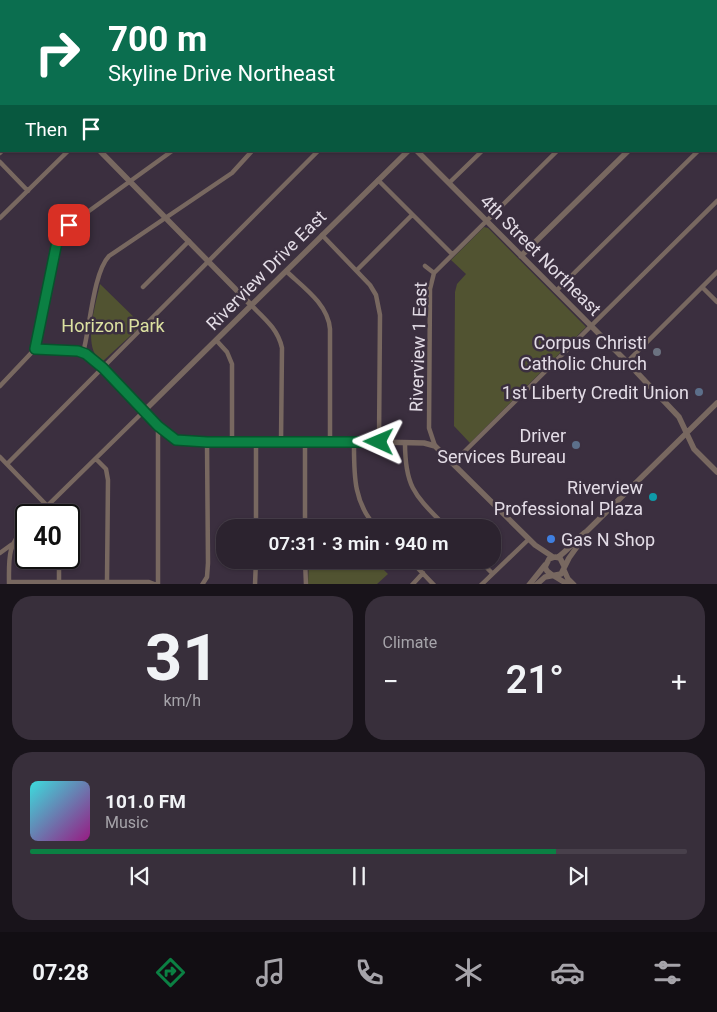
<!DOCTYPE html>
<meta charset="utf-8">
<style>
body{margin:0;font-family:Roboto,sans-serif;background:#382f3b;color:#f1f3f6;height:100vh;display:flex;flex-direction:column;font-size:19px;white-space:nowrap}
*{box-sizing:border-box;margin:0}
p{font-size:16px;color:#a6a4aa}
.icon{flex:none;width:28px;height:28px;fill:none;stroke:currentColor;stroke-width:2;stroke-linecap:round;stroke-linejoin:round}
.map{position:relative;height:584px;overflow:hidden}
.details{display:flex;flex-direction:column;gap:12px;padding:12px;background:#18131a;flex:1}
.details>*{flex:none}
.top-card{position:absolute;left:0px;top:0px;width:718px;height:152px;box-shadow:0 1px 4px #0004,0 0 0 1px #48404b;background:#0b6e4f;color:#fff;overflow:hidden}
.speed{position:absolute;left:15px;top:504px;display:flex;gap:10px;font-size:25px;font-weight:700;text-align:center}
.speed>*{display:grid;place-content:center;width:65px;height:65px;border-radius:50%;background:#2c232f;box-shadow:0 1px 4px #0004,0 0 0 1px #48404b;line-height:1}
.speed .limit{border:2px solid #111;border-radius:8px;background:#fff;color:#111}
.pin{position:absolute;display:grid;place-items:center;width:42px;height:42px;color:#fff;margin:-21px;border-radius:10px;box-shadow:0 2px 8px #0006}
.me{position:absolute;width:55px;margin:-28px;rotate:271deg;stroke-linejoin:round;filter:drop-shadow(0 0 4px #0008)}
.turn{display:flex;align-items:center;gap:18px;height:105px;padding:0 25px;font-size:22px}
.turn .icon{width:65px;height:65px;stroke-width:2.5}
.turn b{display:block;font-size:35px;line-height:42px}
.then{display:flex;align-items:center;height:48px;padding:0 25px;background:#0003;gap:10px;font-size:19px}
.big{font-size:38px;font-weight:600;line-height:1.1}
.details .widget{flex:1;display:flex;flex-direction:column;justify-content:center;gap:8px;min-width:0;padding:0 18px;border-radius:20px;background:#382f3b}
.details .dial{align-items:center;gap:0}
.dial b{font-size:65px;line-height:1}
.song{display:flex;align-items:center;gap:15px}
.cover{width:60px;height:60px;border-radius:8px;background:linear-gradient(135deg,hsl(180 70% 55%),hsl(310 70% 35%))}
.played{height:5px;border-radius:2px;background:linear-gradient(90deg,#0b8043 80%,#48404b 80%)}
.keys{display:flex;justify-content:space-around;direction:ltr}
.heat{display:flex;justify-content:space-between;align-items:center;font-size:28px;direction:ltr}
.details .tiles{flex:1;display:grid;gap:12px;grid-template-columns:1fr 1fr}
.widget:last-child{grid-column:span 2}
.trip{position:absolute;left:216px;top:519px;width:285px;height:50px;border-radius:20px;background:#2c232f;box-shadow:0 1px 4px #0004,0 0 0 1px #48404b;font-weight:600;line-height:50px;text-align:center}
.dock{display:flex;height:80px;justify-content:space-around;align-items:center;background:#120e13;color:#a6a4aa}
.dock .icon{width:35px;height:35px}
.dock .on{color:#0b8043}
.dock b{font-size:22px;color:#f1f3f6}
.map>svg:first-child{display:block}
.green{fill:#515331}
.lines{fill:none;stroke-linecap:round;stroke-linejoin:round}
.minor{stroke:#786860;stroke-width:4.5}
.tertiary{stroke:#786860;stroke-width:5.5}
.route-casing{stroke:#07532c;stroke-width:12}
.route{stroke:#0b8043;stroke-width:9}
.worship-dot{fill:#6b7280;stroke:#3b2f3f;stroke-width:2}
.service-dot{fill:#5c6f8a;stroke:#3b2f3f;stroke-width:2}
.culture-dot{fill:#0f9aa8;stroke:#3b2f3f;stroke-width:2}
.shop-dot{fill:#3f7fe0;stroke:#3b2f3f;stroke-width:2}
.labels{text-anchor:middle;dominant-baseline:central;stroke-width:5;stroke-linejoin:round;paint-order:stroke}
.street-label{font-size:18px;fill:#e3dce6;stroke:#3b2f3f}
.park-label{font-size:18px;fill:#dce1a1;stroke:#3b2f3f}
.poi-label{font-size:18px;fill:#e3dce6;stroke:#3b2f3f;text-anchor:end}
</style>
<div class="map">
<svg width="717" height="585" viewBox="0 0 717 585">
<rect width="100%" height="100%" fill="#3b2f3f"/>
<path class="green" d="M484,227L488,228L586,327L470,443L454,426L455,292L457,284L466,274L451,260Z
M100,284L142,325L102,362C81,348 96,304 100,284Z
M309,560H374L388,574L377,584H308Z"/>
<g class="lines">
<path class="minor" d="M94,0L95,1
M170,0L171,1
M398,0L399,1
M8,1L10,0
M159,1L160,0
M314,1L315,0
M379,1L380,0
M467,1L469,0
M634,1L635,0
M709,1L711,0
M0,10L1,8
M0,83L1,82
M0,153L2,151
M0,162L28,191
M378,180L452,254
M449,183L482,151
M0,218L68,151
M322,235L370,285L376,295L380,315L379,442
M425,266L434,273
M357,270L412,215
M286,271C303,287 328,304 330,329V442
M143,287L189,241
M702,287L717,302
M556,291L698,151
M251,305C264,318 278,329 282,348L281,442
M216,340L227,352L232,364V442
M35,349L78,351L85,354L103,368L145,410L38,515
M83,353C90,328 93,273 109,256L232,173L252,151
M627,362L717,272
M0,386L35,349L58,237L64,229L172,151
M354,442C354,474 353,503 377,528
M305,443V528
M405,443C405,489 416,496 447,528
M435,446L429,428L430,289L434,273L557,151
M0,457L56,515
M96,459L106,469L108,480L107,582
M453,463L717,201
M7,464L318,151
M256,528V442
M0,553L11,545
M59,558V582
M305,560L306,585
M410,560L434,585
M479,560L492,573
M9,582H149L157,585
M9,584C9,559 7,545 26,526
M158,585V426
M202,585L207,577L208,563L207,442
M255,585L256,560
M412,585L423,573
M481,585L529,539"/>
<path class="tertiary" d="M572,0L573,1
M559,1L561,0
M0,48L1,49
M716,64L717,63
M716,147L717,148
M100,151L251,305
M408,151L145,410C158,426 167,438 188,442H379L424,443L435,446L535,545L553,557
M417,151L627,362L679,417L694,449L717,472
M521,256L628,151
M558,557C569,550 576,538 587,531L717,403
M564,570L568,579L574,585
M552,575L547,571L545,567L549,559L555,557L560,558L564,566
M554,576L569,585
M529,585L545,565
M536,585L545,577L561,574L569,558L584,537"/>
</g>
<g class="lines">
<g class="route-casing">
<path id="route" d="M69,225L64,229L58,237L35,349L78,351L86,354L103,368L158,426L176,440L207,442H379"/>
</g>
<use href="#route" class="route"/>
</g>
<circle class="worship-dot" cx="657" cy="352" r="5"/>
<g class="service-dot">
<circle cx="699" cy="392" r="5"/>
<circle cx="576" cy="445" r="5"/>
</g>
<circle class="culture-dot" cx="653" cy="497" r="5"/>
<circle class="shop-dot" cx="551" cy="539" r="5"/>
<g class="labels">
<g class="street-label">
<text transform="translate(541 255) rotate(45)">4th Street Northeast</text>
<text transform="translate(266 270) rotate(-45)">Riverview Drive East</text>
<text transform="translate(418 347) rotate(-88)">Riverview 1 East</text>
</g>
<g class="park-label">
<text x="113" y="325">Horizon Park</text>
</g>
<g class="poi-label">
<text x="647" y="342">Corpus Christi<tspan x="647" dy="21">Catholic Church</tspan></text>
<text x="689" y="392">1st Liberty Credit Union</text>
<text x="566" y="435">Driver<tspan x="566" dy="21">Services Bureau</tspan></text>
<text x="643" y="487">Riverview<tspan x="643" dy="21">Professional Plaza</tspan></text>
<text x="561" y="539" text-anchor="start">Gas N Shop</text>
</g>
</g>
</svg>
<div class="speed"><div class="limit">40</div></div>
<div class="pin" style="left:69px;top:225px;background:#d93025"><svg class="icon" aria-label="arrive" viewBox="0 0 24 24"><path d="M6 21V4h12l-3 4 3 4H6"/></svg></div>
<svg class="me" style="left:379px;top:442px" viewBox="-20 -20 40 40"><path d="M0-17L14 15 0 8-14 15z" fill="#0b8043" stroke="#fff" stroke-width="4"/></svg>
<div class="trip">07:31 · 3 min · 940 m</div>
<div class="top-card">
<div class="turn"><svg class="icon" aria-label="right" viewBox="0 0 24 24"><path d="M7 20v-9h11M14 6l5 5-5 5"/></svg><div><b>700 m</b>Skyline Drive Northeast</div></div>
<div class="then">Then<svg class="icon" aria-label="arrive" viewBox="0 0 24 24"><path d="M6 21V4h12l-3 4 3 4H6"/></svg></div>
</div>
</div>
<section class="details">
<div class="tiles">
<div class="widget dial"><b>31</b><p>km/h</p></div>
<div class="widget"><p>Climate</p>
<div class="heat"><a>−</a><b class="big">21°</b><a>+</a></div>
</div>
<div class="widget">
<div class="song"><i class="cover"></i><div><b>101.0 FM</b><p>Music</p></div></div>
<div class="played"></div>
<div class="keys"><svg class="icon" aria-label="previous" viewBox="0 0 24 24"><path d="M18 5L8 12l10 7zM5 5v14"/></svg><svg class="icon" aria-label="pause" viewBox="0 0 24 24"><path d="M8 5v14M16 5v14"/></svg><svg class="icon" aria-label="next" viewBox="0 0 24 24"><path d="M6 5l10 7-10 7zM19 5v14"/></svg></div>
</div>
</div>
</section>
<nav class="dock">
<b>07:28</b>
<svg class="icon on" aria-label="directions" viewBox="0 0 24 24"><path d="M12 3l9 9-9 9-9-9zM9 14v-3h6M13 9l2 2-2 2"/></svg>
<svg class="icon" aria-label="music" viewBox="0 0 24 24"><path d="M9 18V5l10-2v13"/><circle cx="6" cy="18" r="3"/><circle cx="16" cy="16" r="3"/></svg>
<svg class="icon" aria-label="phone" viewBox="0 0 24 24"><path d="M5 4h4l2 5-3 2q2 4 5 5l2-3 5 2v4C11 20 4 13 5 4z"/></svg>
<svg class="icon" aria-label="climate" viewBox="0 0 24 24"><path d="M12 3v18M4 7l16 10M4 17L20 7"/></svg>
<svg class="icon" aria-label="car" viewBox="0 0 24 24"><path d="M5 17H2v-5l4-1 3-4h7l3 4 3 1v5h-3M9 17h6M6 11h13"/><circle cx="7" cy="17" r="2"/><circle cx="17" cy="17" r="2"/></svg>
<svg class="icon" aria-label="filters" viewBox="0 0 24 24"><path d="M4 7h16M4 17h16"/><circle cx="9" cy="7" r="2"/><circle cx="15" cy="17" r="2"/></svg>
</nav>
